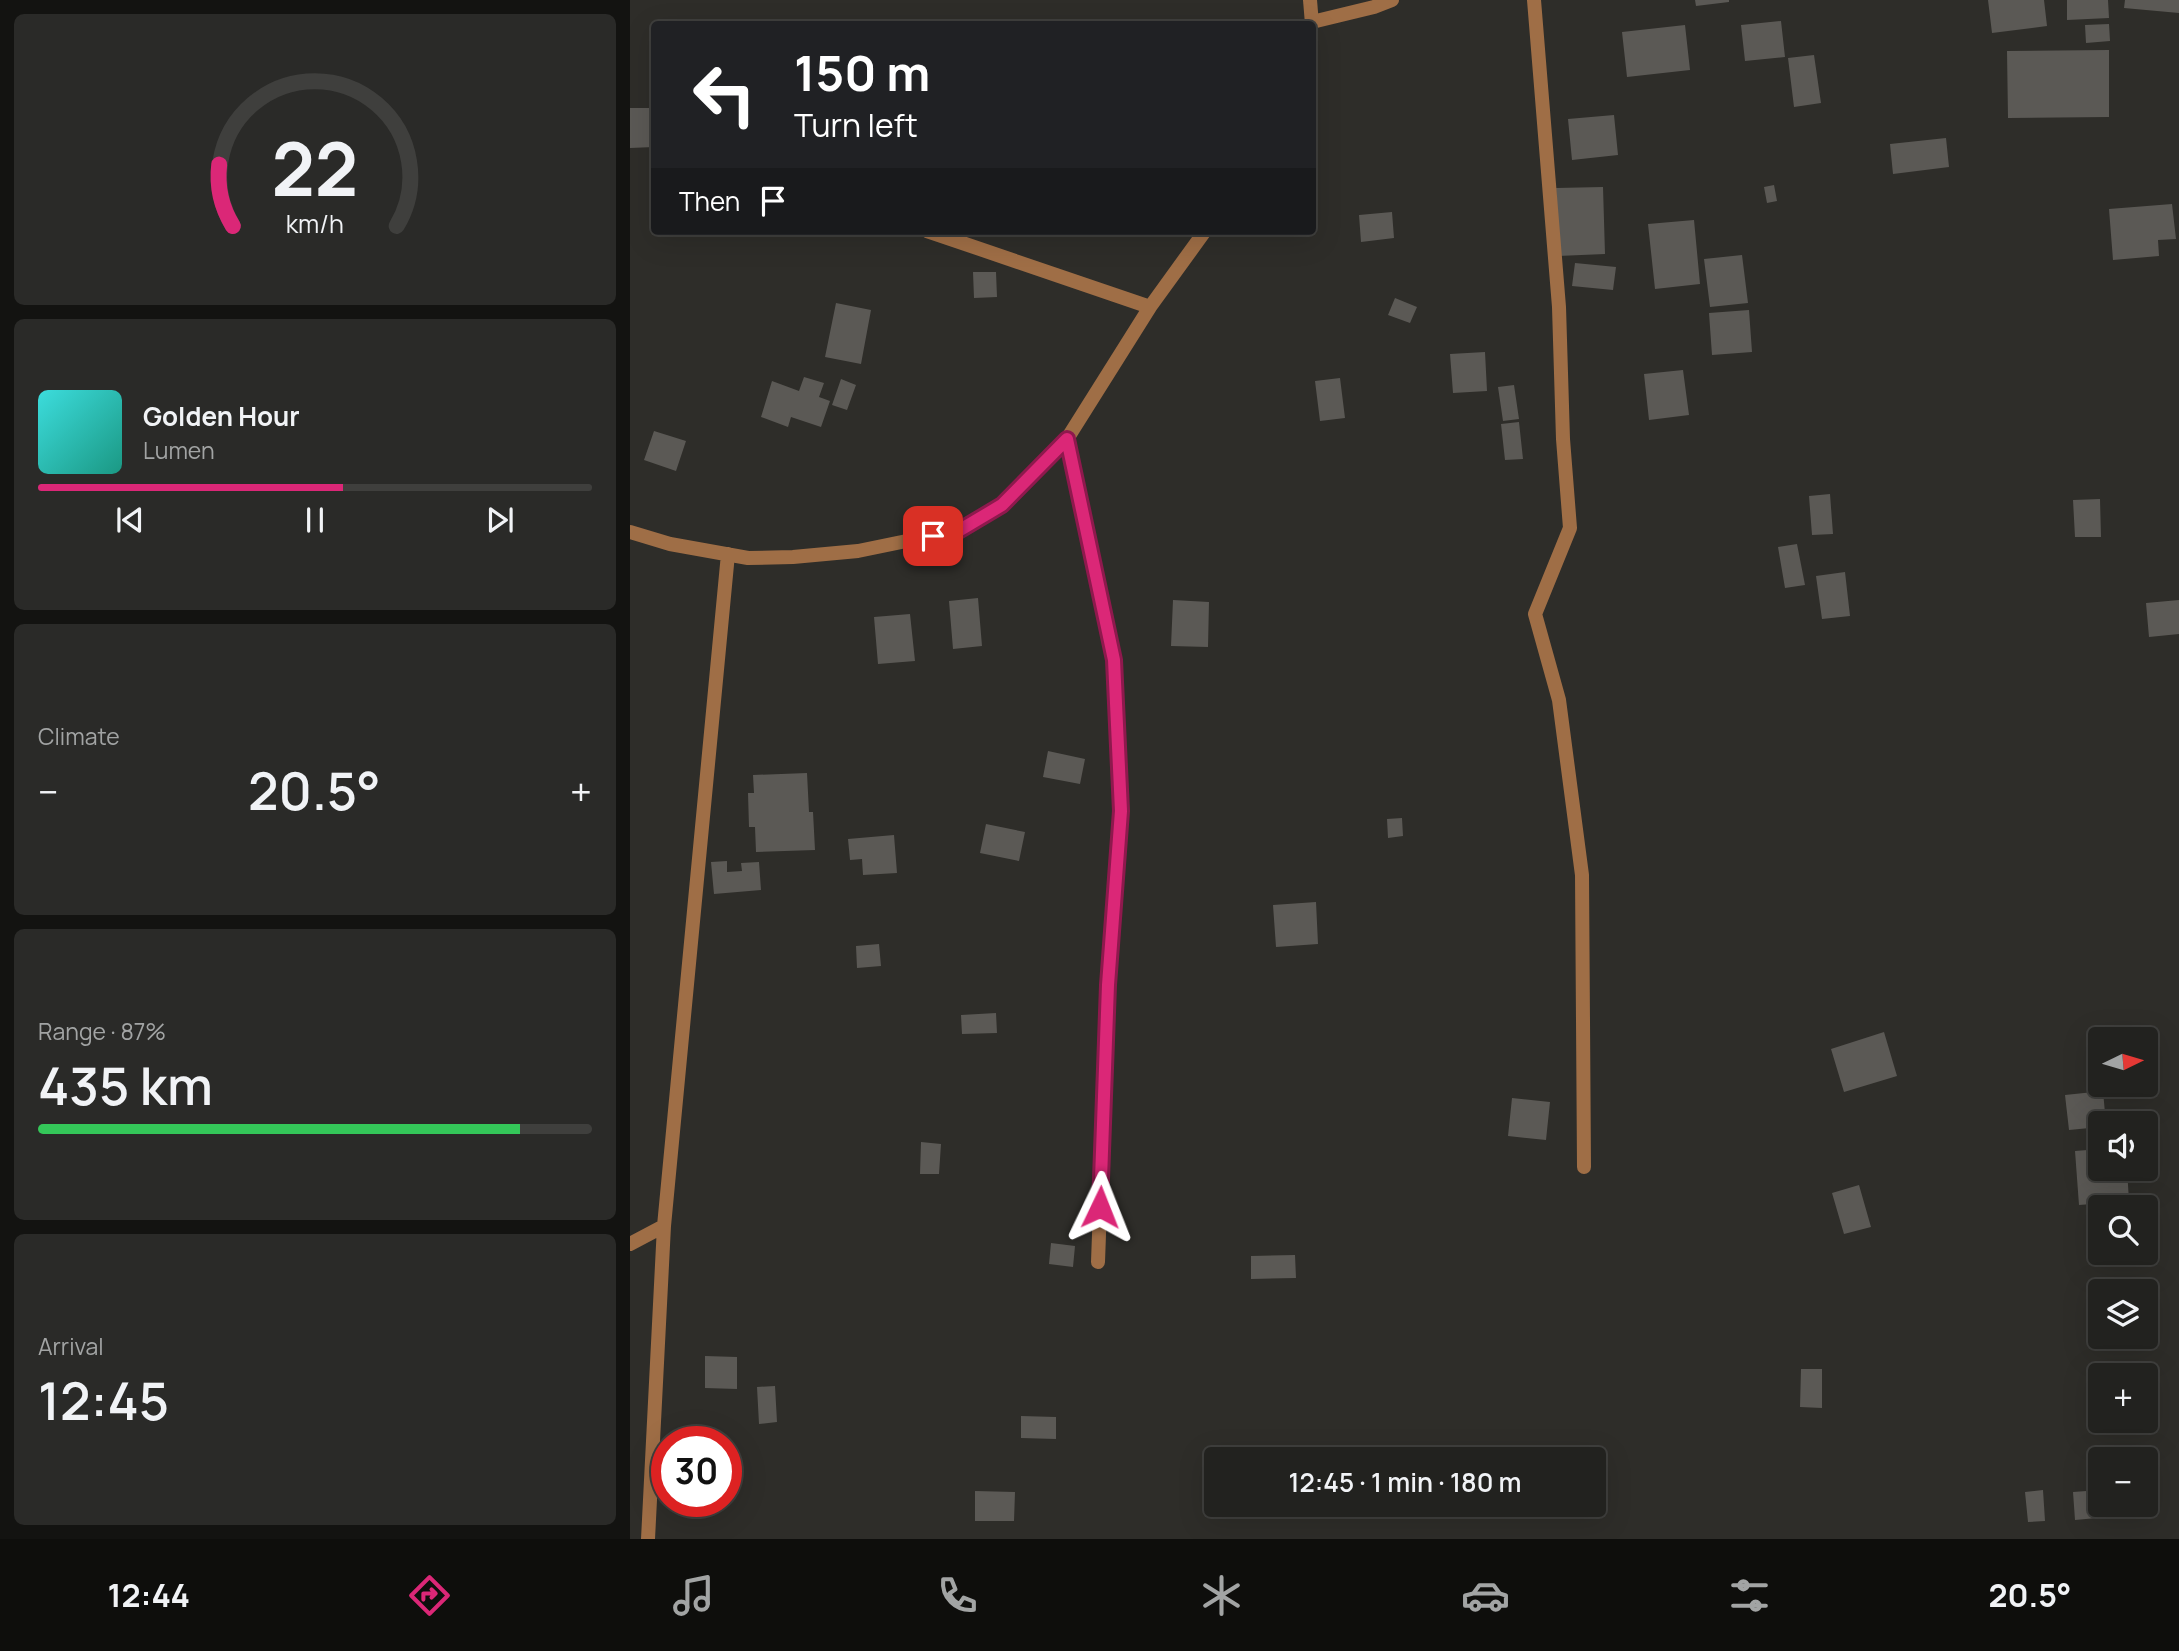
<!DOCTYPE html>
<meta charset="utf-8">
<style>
body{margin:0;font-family:Manrope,sans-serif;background:#2a2a28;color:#f1f3f6;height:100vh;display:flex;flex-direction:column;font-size:26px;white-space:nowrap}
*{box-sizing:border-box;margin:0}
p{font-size:23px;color:#a2a4a4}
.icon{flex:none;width:38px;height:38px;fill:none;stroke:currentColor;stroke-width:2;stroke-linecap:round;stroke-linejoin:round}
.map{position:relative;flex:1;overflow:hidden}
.details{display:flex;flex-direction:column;gap:14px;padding:14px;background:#131311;width:630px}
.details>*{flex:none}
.top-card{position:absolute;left:21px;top:21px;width:665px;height:214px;border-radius:7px;box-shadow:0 7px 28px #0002,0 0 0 2px #3f3f3d;background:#202124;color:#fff;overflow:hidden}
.needle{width:46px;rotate:85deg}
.fabs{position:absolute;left:1458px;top:1027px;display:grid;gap:14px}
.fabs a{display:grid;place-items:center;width:70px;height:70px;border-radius:7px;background:#22221f;box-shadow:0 7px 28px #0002,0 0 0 2px #3f3f3d;font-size:35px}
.speed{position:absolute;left:21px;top:1426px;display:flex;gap:14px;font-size:35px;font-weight:700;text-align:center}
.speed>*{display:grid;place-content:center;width:91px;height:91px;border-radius:50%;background:#22221f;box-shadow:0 7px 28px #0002,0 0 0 2px #3f3f3d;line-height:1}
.speed .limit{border:10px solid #d22;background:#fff;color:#111}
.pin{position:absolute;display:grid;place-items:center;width:60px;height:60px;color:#fff;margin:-30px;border-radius:14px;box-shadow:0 4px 10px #0006}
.me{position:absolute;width:77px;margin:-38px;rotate:2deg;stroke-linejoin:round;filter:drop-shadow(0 0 5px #0008)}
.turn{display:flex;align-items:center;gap:24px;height:147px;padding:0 28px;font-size:32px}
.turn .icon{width:91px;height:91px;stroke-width:2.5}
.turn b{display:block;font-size:49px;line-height:60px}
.then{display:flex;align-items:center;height:66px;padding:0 28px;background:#0003;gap:14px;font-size:26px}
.big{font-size:52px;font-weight:600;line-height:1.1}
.details .widget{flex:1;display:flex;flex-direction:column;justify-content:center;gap:10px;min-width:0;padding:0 24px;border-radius:10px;background:#2a2a28}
.details .dial{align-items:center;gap:0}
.dial svg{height:182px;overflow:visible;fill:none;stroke:#3f3f3d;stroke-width:7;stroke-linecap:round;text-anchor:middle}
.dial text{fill:#f1f3f6;stroke:none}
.song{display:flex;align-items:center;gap:21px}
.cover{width:84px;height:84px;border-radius:10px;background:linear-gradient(135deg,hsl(180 70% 55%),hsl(170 70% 35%))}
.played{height:7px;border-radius:4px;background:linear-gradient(90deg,#db2777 55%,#3f3f3d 55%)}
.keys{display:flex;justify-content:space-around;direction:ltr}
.heat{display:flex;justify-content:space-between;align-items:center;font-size:38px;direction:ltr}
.charge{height:10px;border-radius:5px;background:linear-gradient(90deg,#34c759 87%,#3f3f3d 0)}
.trip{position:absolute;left:574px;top:1447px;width:402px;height:70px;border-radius:7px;background:#22221f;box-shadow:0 7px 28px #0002,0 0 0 2px #3f3f3d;font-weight:600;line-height:70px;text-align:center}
.dock{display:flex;height:112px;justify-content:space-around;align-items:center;background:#0e0e0c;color:#a2a4a4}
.dock .icon{width:49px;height:49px}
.dock .on{color:#db2777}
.dock b{font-size:32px;color:#f1f3f6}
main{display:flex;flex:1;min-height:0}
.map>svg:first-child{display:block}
.building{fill:#5b5955}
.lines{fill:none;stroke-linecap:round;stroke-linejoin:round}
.minor{stroke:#9f6e46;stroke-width:14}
.route-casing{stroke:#8e194d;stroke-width:18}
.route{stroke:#db2777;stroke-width:12}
</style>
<main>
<section class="details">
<div class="widget dial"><svg viewBox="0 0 100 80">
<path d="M14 69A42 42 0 1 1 86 69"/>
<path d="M14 69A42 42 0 0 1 8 42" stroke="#db2777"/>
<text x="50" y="56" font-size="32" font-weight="700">22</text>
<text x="50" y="72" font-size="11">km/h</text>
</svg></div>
<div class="widget">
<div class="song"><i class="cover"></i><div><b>Golden Hour</b><p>Lumen</p></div></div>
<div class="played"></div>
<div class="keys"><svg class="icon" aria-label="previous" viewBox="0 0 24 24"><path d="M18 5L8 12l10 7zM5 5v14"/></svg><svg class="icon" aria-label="pause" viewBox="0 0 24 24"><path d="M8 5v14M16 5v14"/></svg><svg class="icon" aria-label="next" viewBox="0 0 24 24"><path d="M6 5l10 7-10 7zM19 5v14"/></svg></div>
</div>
<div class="widget"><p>Climate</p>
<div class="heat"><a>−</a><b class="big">20.5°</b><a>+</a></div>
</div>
<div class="widget"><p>Range · 87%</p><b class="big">435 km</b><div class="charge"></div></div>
<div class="widget"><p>Arrival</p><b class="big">12:45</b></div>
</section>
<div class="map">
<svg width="1549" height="1539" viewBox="0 0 1549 1539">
<rect width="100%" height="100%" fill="#2e2d29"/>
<path class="building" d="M1065,0H1099V2L1066,6Z
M1358,0H1414L1417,26L1362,33Z
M1437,0H1478L1479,18L1437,20Z
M1495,0H1549V13L1494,8Z
M1151,21L1155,57L1115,61L1111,25Z
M1479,24L1480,41L1456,43L1455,25Z
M1055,25L1060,70L997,77L992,32Z
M1479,50V117L1378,118L1377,51Z
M1184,55L1191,103L1164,107L1158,58Z
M0,108H24V147L0,148Z
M984,115L988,155L942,160L938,119Z
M1316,138L1319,167L1263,174L1260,144Z
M1144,185L1147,201L1137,203L1134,187Z
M973,187L975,254L928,256L926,188Z
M1542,204L1546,239L1528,240L1529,256L1483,260L1479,209Z
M762,212L764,238L731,242L729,215Z
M1064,220L1070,284L1025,289L1018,224Z
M1112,255L1118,303L1080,307L1074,259Z
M945,263L986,267L983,290L942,286Z
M343,272H366L367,297L344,298Z
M765,298L787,307L780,323L758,315Z
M206,303L241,310L231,364L195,357Z
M1119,310L1122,352L1082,355L1079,313Z
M855,352L857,391L823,393L820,354Z
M1053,370L1059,415L1019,420L1014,374Z
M174,377L194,383L189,397L200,401L191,427L161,417L158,427L131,417L142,381L169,391Z
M710,378L715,418L690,421L685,381Z
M211,379L226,385L217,410L202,405Z
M884,385L889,419L873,421L868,387Z
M889,422L893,459L875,460L871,424Z
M24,431L56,441L46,471L14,460Z
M1200,494L1203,534L1182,535L1179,496Z
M1470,499L1471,537H1445L1443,500Z
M1167,544L1175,585L1155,588L1148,547Z
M1215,572L1220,616L1192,619L1186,576Z
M348,598L352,646L323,649L319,601Z
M543,600L579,602L578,647L541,646Z
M1549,600V634L1519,637L1516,603Z
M280,614L285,661L248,664L244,617Z
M418,751L455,759L450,784L413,777Z
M177,773L179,812H183L185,850L126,852L125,827H119L118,793H124L123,775Z
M772,818L773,836L758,838L757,819Z
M356,824L395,832L389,861L350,853Z
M264,835L267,873L233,875L232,859L220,860L218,839Z
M97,861V872L112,871L111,863L129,862L131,890L84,894L81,862Z
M686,902L688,944L646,947L643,905Z
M249,944L251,966L227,968L226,946Z
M366,1013L367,1033L332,1034L331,1015Z
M1254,1032L1267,1076L1214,1092L1201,1049Z
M1473,1091L1476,1124H1470V1127L1439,1130L1435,1095Z
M882,1098L920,1102L916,1140L878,1136Z
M291,1142L311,1144L309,1174H290Z
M1470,1149V1169H1497L1499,1201L1449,1205L1445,1151Z
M1229,1185L1241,1227L1214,1234L1202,1193Z
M421,1243L445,1246L443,1267L419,1264Z
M665,1255L666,1278L621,1279V1256Z
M75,1356L107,1357V1389L75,1388Z
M1171,1369H1192V1408L1170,1407Z
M145,1386L147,1422L129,1424L127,1387Z
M391,1416L426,1417V1439L391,1438Z
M1413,1490L1415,1521L1398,1522L1395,1492Z
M1470,1490V1505H1488L1489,1516L1445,1520L1443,1492Z
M345,1491L385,1492L384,1521H345Z"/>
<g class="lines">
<path class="minor" d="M680,0L682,24
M904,0L929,307L933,439L940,528L905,614L929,700L952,875L954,1167
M682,22L744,7L762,0
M297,231L520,307
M437,439L484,660L491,811L478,985L468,1262
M0,532L40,544L118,558L163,557L228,551L330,530L372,505L437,439L520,307L575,231
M0,1244L34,1226
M18,1539L34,1226L98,554"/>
</g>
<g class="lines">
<g class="route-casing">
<path id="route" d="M303,536L330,530L372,505L437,439L484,660L491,811L478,985L470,1207"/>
</g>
<use href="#route" class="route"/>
</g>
</svg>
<div class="fabs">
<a><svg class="needle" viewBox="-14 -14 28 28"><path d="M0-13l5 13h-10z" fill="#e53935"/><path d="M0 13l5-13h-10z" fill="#a2a4a4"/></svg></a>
<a><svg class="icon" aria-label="sound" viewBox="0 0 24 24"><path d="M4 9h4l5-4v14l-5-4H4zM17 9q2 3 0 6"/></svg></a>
<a><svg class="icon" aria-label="search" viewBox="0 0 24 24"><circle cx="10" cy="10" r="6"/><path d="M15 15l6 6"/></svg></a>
<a><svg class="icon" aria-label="layers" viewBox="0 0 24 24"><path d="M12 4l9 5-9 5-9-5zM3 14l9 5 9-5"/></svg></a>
<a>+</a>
<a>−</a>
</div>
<div class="speed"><div class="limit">30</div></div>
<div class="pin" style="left:303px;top:536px;background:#d93025"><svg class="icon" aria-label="arrive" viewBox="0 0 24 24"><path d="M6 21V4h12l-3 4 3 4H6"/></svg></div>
<svg class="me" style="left:470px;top:1207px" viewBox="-20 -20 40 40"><path d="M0-17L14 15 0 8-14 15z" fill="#db2777" stroke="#fff" stroke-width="4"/></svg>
<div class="trip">12:45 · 1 min · 180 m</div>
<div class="top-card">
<div class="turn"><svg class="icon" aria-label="left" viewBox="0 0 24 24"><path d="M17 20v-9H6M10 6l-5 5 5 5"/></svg><div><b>150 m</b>Turn left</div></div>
<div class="then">Then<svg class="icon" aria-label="arrive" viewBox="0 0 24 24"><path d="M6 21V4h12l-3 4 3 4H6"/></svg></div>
</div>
</div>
</main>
<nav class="dock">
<b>12:44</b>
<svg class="icon on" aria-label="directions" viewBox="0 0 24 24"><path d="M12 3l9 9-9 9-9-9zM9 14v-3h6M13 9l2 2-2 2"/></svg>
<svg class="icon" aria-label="music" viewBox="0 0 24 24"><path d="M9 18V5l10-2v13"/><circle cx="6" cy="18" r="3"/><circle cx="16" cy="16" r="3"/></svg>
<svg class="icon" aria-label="phone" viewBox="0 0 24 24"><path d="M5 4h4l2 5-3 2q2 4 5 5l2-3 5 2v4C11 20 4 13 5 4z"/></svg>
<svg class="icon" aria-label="climate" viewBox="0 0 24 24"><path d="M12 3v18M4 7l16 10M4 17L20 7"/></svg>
<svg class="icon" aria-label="car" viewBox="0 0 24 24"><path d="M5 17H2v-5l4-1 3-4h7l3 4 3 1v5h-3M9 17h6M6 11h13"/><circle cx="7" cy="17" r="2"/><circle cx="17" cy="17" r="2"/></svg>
<svg class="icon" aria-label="filters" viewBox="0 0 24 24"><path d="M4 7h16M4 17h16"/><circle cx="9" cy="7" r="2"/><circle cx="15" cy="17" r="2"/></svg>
<b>20.5°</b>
</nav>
